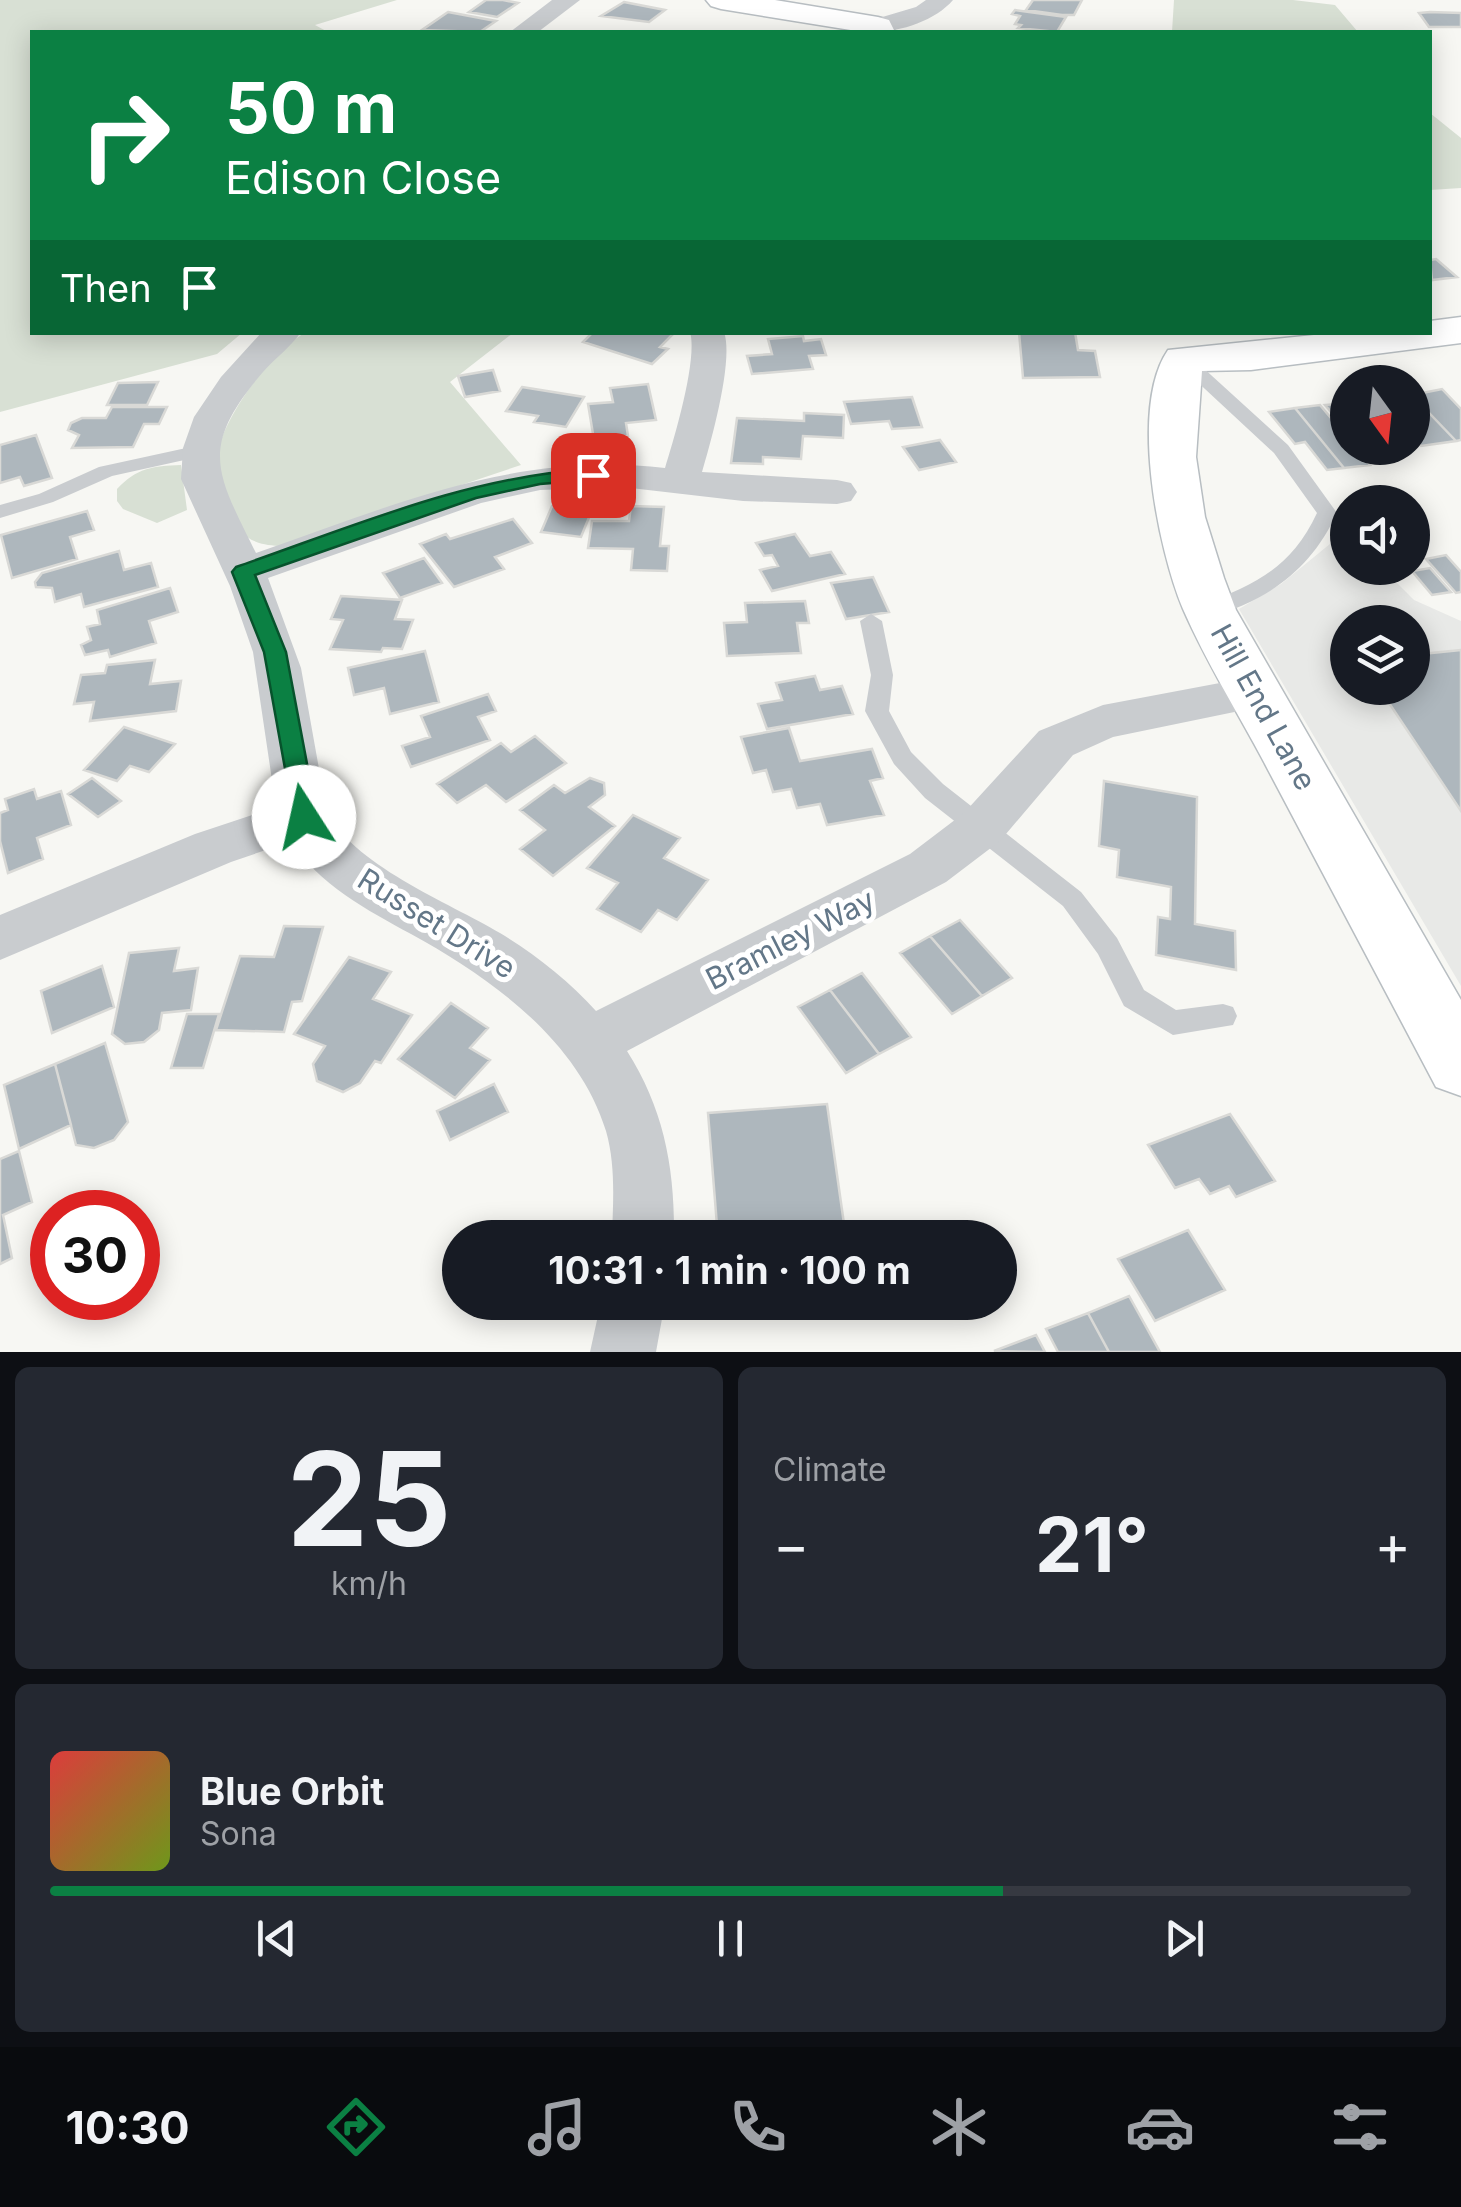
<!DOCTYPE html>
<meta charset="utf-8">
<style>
body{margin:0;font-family:Inter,sans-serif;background:#242831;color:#f1f3f6;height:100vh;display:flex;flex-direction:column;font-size:38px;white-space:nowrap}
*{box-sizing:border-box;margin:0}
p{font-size:32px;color:#9ea1a6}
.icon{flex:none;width:55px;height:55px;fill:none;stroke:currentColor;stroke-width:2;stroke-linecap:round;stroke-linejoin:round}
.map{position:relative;height:1352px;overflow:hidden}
.panel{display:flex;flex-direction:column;gap:15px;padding:15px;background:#0d0f14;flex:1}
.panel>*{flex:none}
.guide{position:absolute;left:30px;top:30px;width:1402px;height:305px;border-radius:0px;box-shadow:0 5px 25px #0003;background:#0b8043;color:#fff;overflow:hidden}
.needle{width:65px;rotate:165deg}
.fabs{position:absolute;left:1330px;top:365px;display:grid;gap:20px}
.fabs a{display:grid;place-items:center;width:100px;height:100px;border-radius:50%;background:#171b24;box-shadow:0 5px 25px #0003;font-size:50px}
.speed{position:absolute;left:30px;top:1190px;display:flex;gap:20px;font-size:50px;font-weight:700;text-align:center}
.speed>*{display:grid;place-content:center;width:130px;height:130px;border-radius:50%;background:#171b24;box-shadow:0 5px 25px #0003;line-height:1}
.speed .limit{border:15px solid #d22;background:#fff;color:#111}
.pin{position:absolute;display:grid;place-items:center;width:85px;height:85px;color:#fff;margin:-42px;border-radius:20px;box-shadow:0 5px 15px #0006}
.me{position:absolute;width:110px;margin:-55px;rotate:350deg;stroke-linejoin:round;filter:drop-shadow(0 0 8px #0008)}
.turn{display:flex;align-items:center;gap:35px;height:210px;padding:0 30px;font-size:45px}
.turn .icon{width:130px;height:130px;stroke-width:2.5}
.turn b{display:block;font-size:70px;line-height:85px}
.then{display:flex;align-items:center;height:95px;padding:0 30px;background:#0003;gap:20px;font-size:38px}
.big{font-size:75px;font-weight:700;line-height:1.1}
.panel .tile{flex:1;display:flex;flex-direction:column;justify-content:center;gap:15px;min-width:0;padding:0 35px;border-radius:15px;background:#242831}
.panel .dial{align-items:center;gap:0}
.dial b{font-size:130px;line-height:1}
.song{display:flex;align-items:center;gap:30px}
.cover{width:120px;height:120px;border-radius:15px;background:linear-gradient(135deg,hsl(0 70% 55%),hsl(80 70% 35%))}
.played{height:10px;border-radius:5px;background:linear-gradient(90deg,#0b8043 70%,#363941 70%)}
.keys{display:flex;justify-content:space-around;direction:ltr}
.heat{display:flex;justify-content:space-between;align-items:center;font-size:55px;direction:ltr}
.panel .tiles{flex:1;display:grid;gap:15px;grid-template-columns:1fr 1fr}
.tile:last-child{grid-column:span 2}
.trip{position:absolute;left:442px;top:1220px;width:575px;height:100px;border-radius:50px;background:#171b24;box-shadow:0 5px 25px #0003;font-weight:700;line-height:100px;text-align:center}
.tabs{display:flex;height:160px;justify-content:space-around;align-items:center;background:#090b0e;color:#9ea1a6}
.tabs .icon{width:70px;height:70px}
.tabs .on{color:#0b8043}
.tabs b{font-size:45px;color:#f1f3f6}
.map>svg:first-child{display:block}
.built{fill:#e8e9e7;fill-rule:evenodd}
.green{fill:#d8e0d4}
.building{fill:#aeb7bd;stroke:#d9d9d6;stroke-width:2.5}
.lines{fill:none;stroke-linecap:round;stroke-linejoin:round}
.secondary-casing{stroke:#b8bec2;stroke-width:3}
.lane{fill:#c9cccf;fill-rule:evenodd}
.street{fill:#c9cccf;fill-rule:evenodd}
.secondary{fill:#fff;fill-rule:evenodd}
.route{fill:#0b8043;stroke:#07532c;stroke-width:2.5}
.labels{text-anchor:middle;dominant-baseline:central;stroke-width:10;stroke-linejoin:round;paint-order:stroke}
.street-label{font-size:30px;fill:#637788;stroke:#fff}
</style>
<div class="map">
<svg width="1461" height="1352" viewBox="0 0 1461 1352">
<rect width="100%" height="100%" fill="#f7f7f3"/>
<path class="built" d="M1347,530L1348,568H1382L1414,600L1461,621V986L1239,609L1281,584ZM1348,622H1412V688H1348Z"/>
<path class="green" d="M0,0H397L315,25L328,32H32V332L242,333L217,354L0,412Z
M1174,0H1293L1335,5L1358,32H1172Z
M1430,113L1461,138V188L1430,190Z
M305,333H513L450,382L521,465L279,546C248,544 240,535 229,508C222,491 214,474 217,456C222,419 272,350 305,333Z
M181,465L187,510L157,523L123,509L117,501V489C137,468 152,466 181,465Z"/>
<path class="building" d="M486,0H503L518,3L497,17L469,12Z
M1033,0H1082L1074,15H1062L1026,10Z
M624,2L665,10L649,22L601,16Z
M1015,10L1066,17L1057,32L1018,28L1021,25L1015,24L1020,16L1012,14Z
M448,12L496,21L480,32L422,30Z
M1430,12L1461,13V27H1429L1419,13Z
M1436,259L1457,277L1432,280L1430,260Z
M593,332H675L660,347L668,349L652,364L583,342Z
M1019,332H1075L1078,350L1095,351L1100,377L1023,378Z
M803,336L804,341L821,339L826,355L809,356L813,369L752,374L747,356L772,354L768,339Z
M493,370L500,391L465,397L458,376Z
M158,382L147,405H107L118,383Z
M648,384L656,420L626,423L628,436L594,440L588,404L613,402L610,388Z
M522,387L584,397L566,427L534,422L538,416L506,411Z
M1442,389L1461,409V440L1456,441L1412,395Z
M1412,395L1456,441L1421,446L1412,436Z
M912,397L922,427L892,429L889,421L851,424L844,402Z
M1348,403V431L1325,405Z
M1320,405L1346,436L1338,437L1348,448H1356L1370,465L1344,468L1295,408Z
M112,407H167L159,424H144L133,447L72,448L79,435L68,430L71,423L82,418H106Z
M1295,408L1344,468L1327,470L1305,442L1295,444L1269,412Z
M804,413L844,415L843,438L803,436L801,459L763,457V464L731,463L737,418L804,421Z
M36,435L52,478L24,486L20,477L0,483V445Z
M940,440L956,462L919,470L903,447Z
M552,506L592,510L581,537L541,532Z
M631,506L664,507L660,546H669L667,571L631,570L633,549L588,548L592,521H629Z
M87,511L94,530L70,537L77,559L12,578L1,535Z
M513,519L532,543L495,557L504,569L454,587L420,544L446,534L450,539Z
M795,534L810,556L831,552L845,574L772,591L760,570L778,566L772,555L764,556L756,543Z
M119,551L124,570L151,563L158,587L84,607L81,594L55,602L52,588L36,587L35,582L42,573Z
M1446,555L1461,572V592L1456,593L1426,559Z
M424,558L442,583L400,598L383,573Z
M1430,568L1451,592L1432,595L1412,571Z
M873,577L889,612L846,619L831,583Z
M170,588L178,612L149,621L156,643L110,657L108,650L85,655L81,645L91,640L87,627L100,624L97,610Z
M341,596L402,600L395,619L413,620L402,649L383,648L381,652L330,649L343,620L331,619Z
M805,601L809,623H797L801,653L727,656L724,623L747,622L745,603Z
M1461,650V811L1379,688H1412V655Z
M425,651L439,702L390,714L384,688L354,695L348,668Z
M155,660L150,684L181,681L176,711L90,721L94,702L74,704L81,675L105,673L107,665Z
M815,676L820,690L842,686L853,714L767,729L758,704L782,700L776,683Z
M488,694L496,711L478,717L490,740L411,767L402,746L430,737L421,716Z
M124,727L175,744L149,772L130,766L117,781L84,770Z
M789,728L800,761L872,749L883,778L870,781L884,815L827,825L820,804L797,808L791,789L773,792L766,770L753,773L741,737Z
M535,736L566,763L506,802L486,785L457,803L437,784L501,743L511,752Z
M92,778L121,801L98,817L68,794Z
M590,778L604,783L605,795L589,807L615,826L553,876L520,849L545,830L520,810L554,785L565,793Z
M1104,781L1197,797L1195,924L1235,931L1236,970L1156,955L1158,917L1170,919L1171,887L1117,877L1119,850L1099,846Z
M34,789L37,799L61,791L71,825L37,838L43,859L8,873L0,841V813L8,810L5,799Z
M633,815L680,838L664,858L708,880L677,920L658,910L641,932L597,909L618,883L587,868Z
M960,920L1012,978L982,996L930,936Z
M284,926L323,927L302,1001L292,1002L284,1032L216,1030L240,956L274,957Z
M930,936L982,996L952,1014L900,953Z
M179,948L174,971L198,968L191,1010L162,1013L159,1030L144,1042L125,1044L112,1034L129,953Z
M349,957L391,972L373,999L412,1015L381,1063L375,1061L360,1083L343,1092L317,1081L313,1064L325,1046L294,1034Z
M102,966L114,1007L52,1033L41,991Z
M862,973L911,1037L879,1054L830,990Z
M830,990L879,1054L846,1073L798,1007Z
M451,1003L488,1028L470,1048L490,1060L455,1098L398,1059Z
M187,1014H219L203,1068H171Z
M105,1043L128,1122L114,1140L94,1148L76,1145L55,1064Z
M55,1064L71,1125L19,1149L4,1085Z
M494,1084L508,1112L450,1140L437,1111Z
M827,1104L846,1238H718L708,1113Z
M1230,1114L1275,1181L1236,1197L1229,1186L1210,1194L1199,1179L1175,1188L1148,1145Z
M19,1151L32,1202L3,1215L12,1258L0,1264V1159Z
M1188,1230L1225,1290L1155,1321L1118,1259Z
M1129,1296L1160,1352H1109L1088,1313Z
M1088,1313L1109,1352H1058L1046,1329Z
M1036,1335L1045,1352L994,1351Z"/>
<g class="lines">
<g class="secondary-casing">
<path id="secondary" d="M706,0H775L878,17L889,20L895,32H863L721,9L711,6Z
M1461,317V343L1251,370L1202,371L1196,457L1205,517L1224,578L1236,610L1461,1000V1096L1436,1087C1379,979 1322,872 1265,764C1238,713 1206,662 1183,609C1158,549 1129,407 1168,350L1343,332H1430V321Z"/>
</g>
<path class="lane" d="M1183,354L1189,355L1288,445L1337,513C1311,569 1269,600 1210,617L1199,610L1202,605C1257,583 1291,568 1317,513L1274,453L1177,363V355Z
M200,445L207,447V455L112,476L53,502L0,518V505L39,494L99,467Z
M871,614L882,621L893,675L889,711L911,752L943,784L1081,892L1117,938L1144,990L1176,1010L1223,1004L1233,1007L1237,1016L1233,1025L1173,1035L1124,1006L1098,954L1063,906L925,798L894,764L865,711L871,675L860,621Z"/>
<path class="street" d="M552,0H580L538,32H510Z
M926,0H953C936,20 901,32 874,32L866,26L869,21L916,7Z
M262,332H301C291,347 275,358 263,372C198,448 216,472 256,553C395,505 513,451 665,468C674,439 698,359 690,332H724C734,360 711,442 702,472L837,480L851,483L857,492L851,501L837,504L743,501L622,487L540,490L481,503L268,578L301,668L326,808C349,864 450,903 500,933C535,954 569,981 596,1011L910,854L964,813L1039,731L1103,705L1257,676L1273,680L1280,692L1273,704L1113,737L1073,755L1000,841L946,882L627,1051C664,1109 675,1169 674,1238H612C613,1202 616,1166 606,1131C578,1040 491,978 411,934C369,911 317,884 292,841L231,862L0,960V915L195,834L276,807L253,652L230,586L181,479L183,448L194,417L221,377Z
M601,1302H665L656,1352H590Z"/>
<use href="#secondary" class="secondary"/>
</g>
<path class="route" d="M593,469L600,471V479L540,484L476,498L255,575L286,652L317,817L313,824H295L264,652L232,572L236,567C352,527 468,476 593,469Z"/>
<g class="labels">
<g class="street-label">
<text transform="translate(1264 707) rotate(61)">Hill End Lane</text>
<text transform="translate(437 923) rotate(32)">Russet Drive</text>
<text transform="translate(790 939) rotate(-27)">Bramley Way</text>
</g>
</g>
</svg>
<div class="fabs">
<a><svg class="needle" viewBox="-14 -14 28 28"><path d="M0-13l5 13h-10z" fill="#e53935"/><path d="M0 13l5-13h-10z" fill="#9ea1a6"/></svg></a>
<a><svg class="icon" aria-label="sound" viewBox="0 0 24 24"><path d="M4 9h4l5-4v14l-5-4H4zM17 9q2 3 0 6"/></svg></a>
<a><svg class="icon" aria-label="layers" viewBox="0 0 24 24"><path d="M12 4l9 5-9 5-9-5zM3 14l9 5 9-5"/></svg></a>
</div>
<div class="speed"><div class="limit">30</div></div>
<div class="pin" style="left:593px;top:475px;background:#d93025"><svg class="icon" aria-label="arrive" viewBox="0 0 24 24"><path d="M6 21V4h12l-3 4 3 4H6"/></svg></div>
<svg class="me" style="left:304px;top:817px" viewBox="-20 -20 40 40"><circle r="19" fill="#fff"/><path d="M0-13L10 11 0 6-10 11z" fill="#0b8043"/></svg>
<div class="trip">10:31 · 1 min · 100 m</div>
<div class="guide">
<div class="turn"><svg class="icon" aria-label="right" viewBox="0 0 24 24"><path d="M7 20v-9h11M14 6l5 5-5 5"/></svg><div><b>50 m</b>Edison Close</div></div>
<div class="then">Then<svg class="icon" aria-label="arrive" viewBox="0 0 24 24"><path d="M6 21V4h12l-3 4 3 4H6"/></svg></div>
</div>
</div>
<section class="panel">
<div class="tiles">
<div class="tile dial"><b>25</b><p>km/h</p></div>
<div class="tile"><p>Climate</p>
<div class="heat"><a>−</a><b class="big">21°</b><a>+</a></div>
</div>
<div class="tile">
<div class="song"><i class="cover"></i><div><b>Blue Orbit</b><p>Sona</p></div></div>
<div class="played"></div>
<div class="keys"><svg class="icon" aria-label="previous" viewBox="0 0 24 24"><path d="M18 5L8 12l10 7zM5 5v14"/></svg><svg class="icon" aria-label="pause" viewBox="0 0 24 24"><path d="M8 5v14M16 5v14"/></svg><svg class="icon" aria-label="next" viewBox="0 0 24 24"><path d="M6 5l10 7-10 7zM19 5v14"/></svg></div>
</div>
</div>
</section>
<nav class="tabs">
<b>10:30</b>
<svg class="icon on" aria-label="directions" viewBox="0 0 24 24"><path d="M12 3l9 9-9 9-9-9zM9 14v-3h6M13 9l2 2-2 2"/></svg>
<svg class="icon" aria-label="music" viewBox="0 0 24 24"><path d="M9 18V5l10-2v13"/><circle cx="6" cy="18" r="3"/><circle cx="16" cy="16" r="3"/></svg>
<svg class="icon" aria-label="phone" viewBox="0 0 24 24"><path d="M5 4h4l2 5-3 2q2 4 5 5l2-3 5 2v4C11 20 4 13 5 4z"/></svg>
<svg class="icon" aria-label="climate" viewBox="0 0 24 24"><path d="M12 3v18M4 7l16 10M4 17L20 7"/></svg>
<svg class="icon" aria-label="car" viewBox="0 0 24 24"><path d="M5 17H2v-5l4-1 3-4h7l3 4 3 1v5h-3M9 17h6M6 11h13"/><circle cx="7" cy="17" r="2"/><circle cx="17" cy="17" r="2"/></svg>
<svg class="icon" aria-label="filters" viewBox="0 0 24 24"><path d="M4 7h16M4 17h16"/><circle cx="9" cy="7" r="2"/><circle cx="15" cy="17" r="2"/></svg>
</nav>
